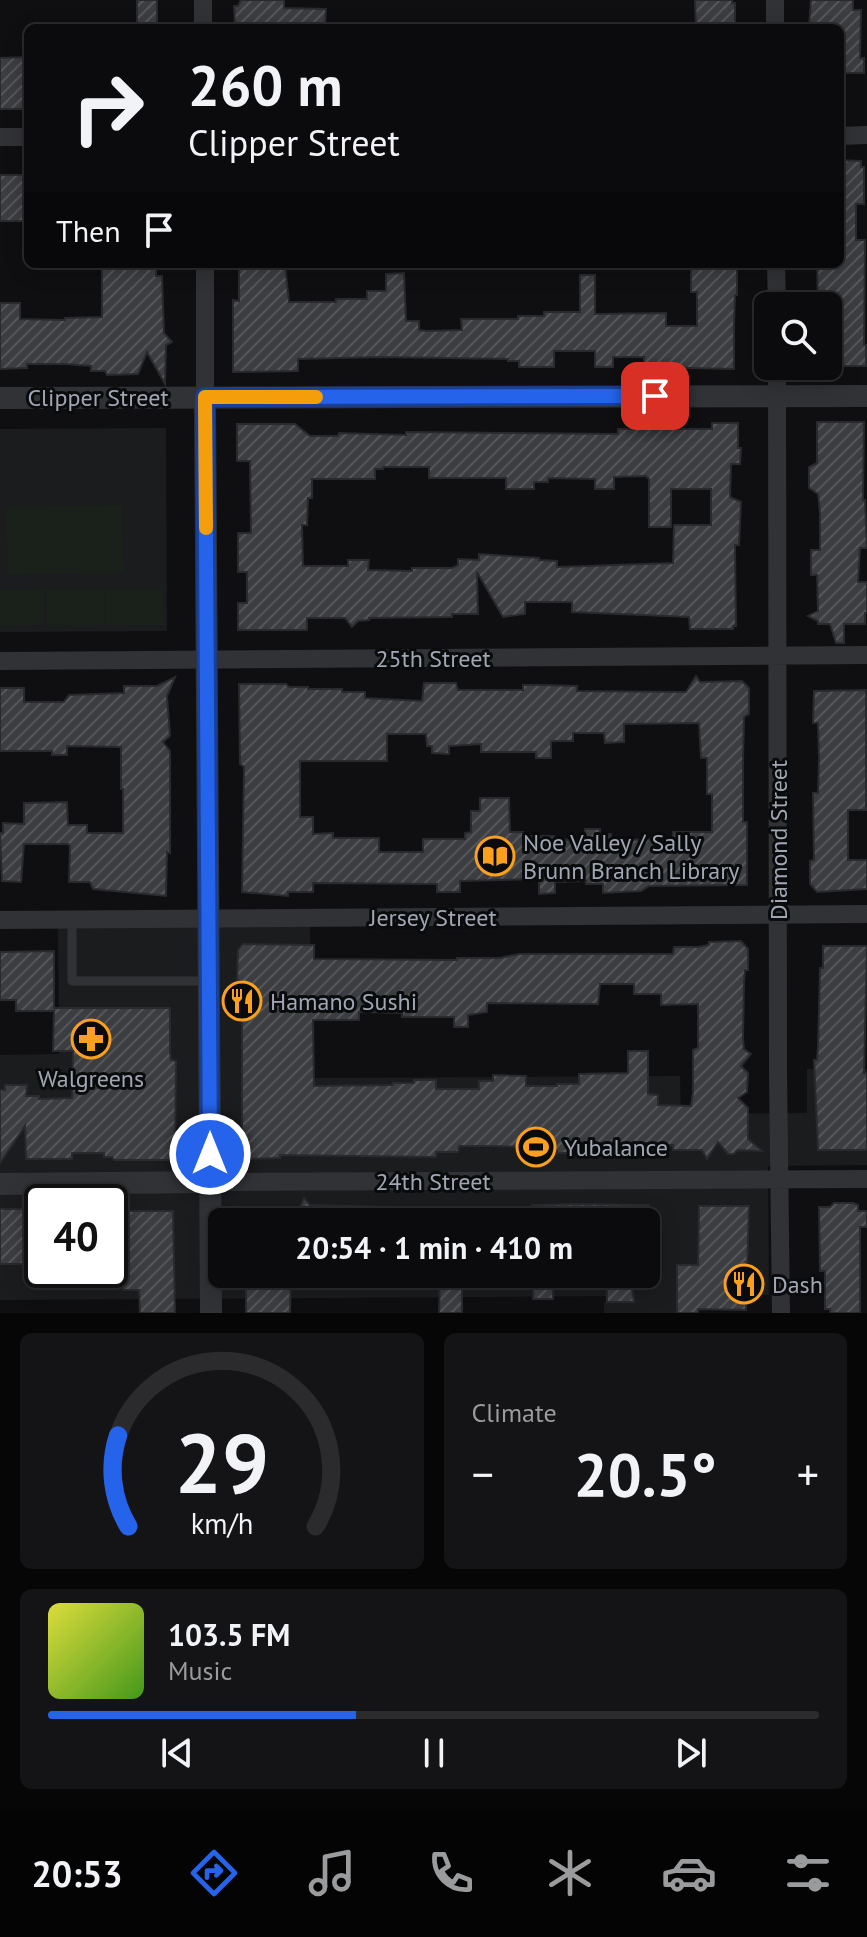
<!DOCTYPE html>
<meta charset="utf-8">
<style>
body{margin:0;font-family:"PT Sans",sans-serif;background:#141416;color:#f1f3f6;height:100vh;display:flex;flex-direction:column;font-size:30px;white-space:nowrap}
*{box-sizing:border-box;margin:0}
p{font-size:26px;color:#9a9b9d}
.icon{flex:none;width:44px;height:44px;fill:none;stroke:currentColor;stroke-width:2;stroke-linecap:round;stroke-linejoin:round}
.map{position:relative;height:1313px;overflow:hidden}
.side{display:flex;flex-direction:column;gap:20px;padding:20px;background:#060607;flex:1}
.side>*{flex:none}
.guide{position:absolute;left:24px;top:24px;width:820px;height:244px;border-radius:12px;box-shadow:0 4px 20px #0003,0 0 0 2px #2b2b2e;background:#0b0b0d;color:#f1f3f6;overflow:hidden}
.fabs{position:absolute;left:754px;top:292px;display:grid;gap:16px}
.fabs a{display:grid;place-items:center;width:88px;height:88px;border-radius:12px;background:#0b0b0d;box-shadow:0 4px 20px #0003,0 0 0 2px #2b2b2e;font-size:40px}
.speed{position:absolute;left:24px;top:1184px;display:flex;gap:16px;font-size:40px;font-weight:700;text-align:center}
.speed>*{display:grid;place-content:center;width:104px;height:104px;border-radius:50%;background:#0b0b0d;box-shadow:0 4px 20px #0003,0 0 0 2px #2b2b2e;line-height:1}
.speed .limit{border:4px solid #111;border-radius:12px;background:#fff;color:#111}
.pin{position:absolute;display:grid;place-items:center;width:68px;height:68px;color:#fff;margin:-34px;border-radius:16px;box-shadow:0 4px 12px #0006}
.me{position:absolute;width:88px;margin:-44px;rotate:0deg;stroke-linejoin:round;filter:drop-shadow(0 0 6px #0008)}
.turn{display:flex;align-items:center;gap:28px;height:168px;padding:0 32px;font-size:36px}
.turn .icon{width:104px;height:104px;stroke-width:2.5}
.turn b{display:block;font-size:56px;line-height:68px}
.then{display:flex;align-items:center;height:76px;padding:0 32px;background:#0003;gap:16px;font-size:30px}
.big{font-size:60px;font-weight:600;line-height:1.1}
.side .widget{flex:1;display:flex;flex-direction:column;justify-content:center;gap:12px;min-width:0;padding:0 28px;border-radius:12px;background:#141416}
.side .dial{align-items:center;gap:0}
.dial svg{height:208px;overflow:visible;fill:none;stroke:#2b2b2e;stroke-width:7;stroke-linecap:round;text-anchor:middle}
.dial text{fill:#f1f3f6;stroke:none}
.song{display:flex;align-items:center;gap:24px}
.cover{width:96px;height:96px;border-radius:12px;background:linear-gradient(135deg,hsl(60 70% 55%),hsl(100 70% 35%))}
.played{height:8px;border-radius:4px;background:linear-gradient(90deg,#2563eb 40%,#2b2b2e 40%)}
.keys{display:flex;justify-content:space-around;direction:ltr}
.heat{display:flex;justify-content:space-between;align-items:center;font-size:44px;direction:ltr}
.side .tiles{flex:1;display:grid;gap:20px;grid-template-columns:1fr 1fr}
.widget:last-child{grid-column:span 2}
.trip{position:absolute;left:208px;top:1208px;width:452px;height:80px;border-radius:12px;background:#0b0b0d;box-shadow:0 4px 20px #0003,0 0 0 2px #2b2b2e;font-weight:600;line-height:80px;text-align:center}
.menu{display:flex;height:128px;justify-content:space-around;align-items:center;background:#040405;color:#9a9b9d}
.menu .icon{width:56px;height:56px}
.menu .selected{color:#2563eb}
.menu b{font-size:36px;color:#f1f3f6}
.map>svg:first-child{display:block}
.built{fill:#1b1c1e;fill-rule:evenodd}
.pitch{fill:#1a211a}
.building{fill:url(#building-hatch);stroke:#292a2d;stroke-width:2;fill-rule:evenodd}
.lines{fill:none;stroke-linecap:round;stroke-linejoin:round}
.service{stroke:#303236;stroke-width:9}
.minor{stroke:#303236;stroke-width:18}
.tertiary{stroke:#303236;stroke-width:22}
.route-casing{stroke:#184099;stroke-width:20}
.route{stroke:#2563eb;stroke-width:14}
.slow{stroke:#f59e0b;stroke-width:14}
.labels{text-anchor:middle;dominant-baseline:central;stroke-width:6;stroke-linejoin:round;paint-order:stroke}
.street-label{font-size:24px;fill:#a0a7b3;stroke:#0a0b0c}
.poi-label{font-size:24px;fill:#a0a7b3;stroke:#0a0b0c;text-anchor:start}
</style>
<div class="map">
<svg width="867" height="1313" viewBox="0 0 867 1313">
<defs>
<pattern id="building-hatch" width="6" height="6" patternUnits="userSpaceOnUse" patternTransform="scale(2)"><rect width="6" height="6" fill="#3b3d41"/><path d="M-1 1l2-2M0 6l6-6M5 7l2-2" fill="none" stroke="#54565a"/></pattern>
</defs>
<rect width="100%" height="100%" fill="#0f0f11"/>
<path class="built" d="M166,428L167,631L0,632V429Z
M310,924L312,1078L680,1076L681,1114L807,1113V1069H867V1165L768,1166L769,1295L699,1296L698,1313H604V1302H633V1296L0,1300V1055L59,1054L58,926ZM42,1202H110V1270H42ZM222,1222H646V1274H222Z"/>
<path class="pitch" d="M122,505L124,573L8,575L6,512L10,507Z
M104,589V625L47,626L46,590Z
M163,589L164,625H106V590Z
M0,590H44V625L0,626Z"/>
<path class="building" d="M137,0H157V28H137Z
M241,0H284V8L326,9L325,28H235L234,6H238Z
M695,0H732V3H735V26L696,27Z
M811,0H853V10H861L860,58H864V73H840V28L809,27Z
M28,57V109H0V58Z
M840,160L861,161V167H864V204H856V240H865L864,345H866V366H828V306H818L817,264H840Z
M0,175H28V221H0Z
M107,264H156V276H162L164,333L172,342L166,345L165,384L147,352L138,374L107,375L105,371H91V366L65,364H27V368L0,369V303H20V319L65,320V318L102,317V268H107Z
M239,264H285L289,302H336V299H367V291H386V274L404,273L406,321H419V330L427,331L462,330L461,319H518V316H544V312H580V275H595V314L666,313V326H697V292H691V264H734V267H737V295H735L734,326V369L644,367V357H613V367H595V351H554V367H519V361H508V359L382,357L298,359V371L233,372V300L239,301Z
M817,422H864L863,500H865L867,548H860L858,582H867V613H865V624H844V643H836L830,624H818V621L808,616L818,611L817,575H811V550H820V513L818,494L809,488V467L817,463Z
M712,423H738V448H741L740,464H731L730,497L741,502L739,545H735L736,626H733V629H690L689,617L572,612V602H525V614L503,617L477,572L478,614H452V617L369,618V620L358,621L352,627L345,618H307V630H238V603H247V572H238V533H251L250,461H237V424H295L310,436H338L339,433L406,435V432L618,434V429H712ZM383,467H429V478H506V489H534V482H548V478L595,479V489H614V477L646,476L649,479V527H671V489H711V525H674L673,563L557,567V561L539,560V558L479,554V560L458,559V565L452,568H412V571L368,570L369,560H348V566H303L302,525H307L308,498H312V479H375V469H383Z
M696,676L700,682L742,681L749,688V714L744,717L743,761V822H747V885L649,886L641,891L603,893V884H586V881L555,882V893L539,894V879L460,881V892H437V884L313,883V892H288V896L242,892L244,767L240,764L239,684H286L289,687H308V689H342V692H365V698L422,701L424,683H456L458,690H523V685H541L577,686V691L686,692ZM699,723L701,758H707V794H712V832H673V839L612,840L611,834H600V829H585V839L554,840V836H523V832H510L509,798H480V811H471V832L465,833V839H423V852H379V838H333V833L313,834V817H300V761H387V734H426L427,746H432V753L449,754V746L481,744V752H536V758H551V741H573V733H604L605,743L624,742V724Z
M175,677L167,696L170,736L163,742L170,751V853L167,852L166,896L93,889L90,882H69L70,846L68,844H24L21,882L2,881L0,833H3V823L24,824V803L67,802L68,825H87V833H123V789H121V747L67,746V755H52V751H0V688H24V702H64L69,695L124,693V686H157Z
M866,690V810H848V860H867V889L817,892L810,884V861L814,860L813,793H818L819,759L818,723H813L814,691Z
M741,941L748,949V970H745L744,982L743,1038L744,1049L751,1054L741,1066L748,1073L747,1092L738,1098L748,1108V1139L762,1151L738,1150L734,1154H728L718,1142L707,1159L702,1150H673V1145H655V1143H601V1153H557V1151H529V1147L493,1146H459L458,1152H436V1157L280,1155V1158L247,1159L242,1154V981L237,980L238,950L243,944L314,945V959L457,960V958H500L519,954H673L674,947H698L709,945V942ZM600,984H634V994H661V1005L698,1004V1048L693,1050V1092L691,1106L658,1105V1095L648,1094V1051H628V1073L579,1074V1084H557V1086H526V1076L493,1075V1081H479V1089H436V1080H414V1083H393V1085L314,1086L313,1020H359V1012L402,1013V1017H454V1027H468V1015L487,1012V1003L598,1004Z
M823,946H867L864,1073H867V1150H818L814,1060H817L818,1047L820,968H823Z
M54,951V1008H170V1052L171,1060L176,1061L175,1160H114L112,1157H104V1153H72V1159H26L25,1126L0,1163V1090H5V1085H27L26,1096H39V1099L72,1098L73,1051H53L54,1011H16V1000H0V952Z
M304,1198L310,1205L390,1207V1222H244V1207H300Z
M834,1203H853L858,1205V1211H867V1227H860V1313H830V1309H825V1271H820L819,1207H830Z
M577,1204L649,1205V1222H532V1205Z
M699,1206H749L746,1310L698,1309V1313H677V1265H698Z
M465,1207H488L487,1222H465Z
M0,1209H42V1264H0Z
M123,1211H173L175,1313H140L139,1290H123Z
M246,1274H291L290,1313H246Z
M440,1274H462V1313H439Z
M534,1274L553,1275V1299H533Z
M612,1274H630L634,1302H607V1286H612Z"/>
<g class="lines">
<path class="service" d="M72,919V981H209
M110,1213L111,1183
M108,1280L109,1270"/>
<path class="minor" d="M203,0V28
M775,0V28
M840,136L867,135
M0,137H28
M205,264V397
M776,264L777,306
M777,366L778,1072L781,1313
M0,661L867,655
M0,920L867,914
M210,1182L867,1179"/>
<path class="tertiary" d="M205,397L211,1313
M0,398L867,396
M0,1184L210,1182"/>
</g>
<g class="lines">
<g class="route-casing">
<path id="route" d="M210,1154L205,397L655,396"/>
</g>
<use href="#route" class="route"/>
<path class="slow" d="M206,528L205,397H316"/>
</g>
<defs>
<g id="library-ring" transform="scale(2)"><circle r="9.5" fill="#0a0b0c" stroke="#faa01e" stroke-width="1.5"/><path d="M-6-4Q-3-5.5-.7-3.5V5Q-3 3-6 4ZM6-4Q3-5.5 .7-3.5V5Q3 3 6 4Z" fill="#faa01e"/></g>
<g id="restaurant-ring" transform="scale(2)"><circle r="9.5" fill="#0a0b0c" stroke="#faa01e" stroke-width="1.5"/><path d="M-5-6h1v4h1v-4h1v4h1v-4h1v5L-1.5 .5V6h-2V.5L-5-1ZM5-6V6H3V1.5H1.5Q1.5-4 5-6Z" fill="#faa01e"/></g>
<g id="pharmacy-ring" transform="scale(2)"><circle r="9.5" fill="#0a0b0c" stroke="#faa01e" stroke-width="1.5"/><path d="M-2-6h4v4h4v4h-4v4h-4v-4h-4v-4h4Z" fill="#faa01e"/></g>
<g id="stadium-ring" transform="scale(2)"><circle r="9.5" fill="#0a0b0c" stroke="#faa01e" stroke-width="1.5"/><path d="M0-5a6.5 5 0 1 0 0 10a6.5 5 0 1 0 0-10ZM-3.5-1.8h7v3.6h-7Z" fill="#faa01e"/></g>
</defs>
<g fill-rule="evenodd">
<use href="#library-ring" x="495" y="856"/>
<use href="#restaurant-ring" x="242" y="1001"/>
<use href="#pharmacy-ring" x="91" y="1039"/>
<use href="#stadium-ring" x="536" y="1147"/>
<use href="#restaurant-ring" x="744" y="1284"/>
</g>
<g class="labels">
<g class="street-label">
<text x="98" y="397">Clipper Street</text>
<text x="433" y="658">25th Street</text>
<text transform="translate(778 840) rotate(-90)">Diamond Street</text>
<text x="433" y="917">Jersey Street</text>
<text x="433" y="1181">24th Street</text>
</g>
<g class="poi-label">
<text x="523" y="842">Noe Valley / Sally<tspan x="523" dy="28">Brunn Branch Library</tspan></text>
<text x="270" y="1001">Hamano Sushi</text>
<text x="91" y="1078" text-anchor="middle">Walgreens</text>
<text x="564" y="1147">Yubalance</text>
<text x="772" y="1284">Dash</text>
</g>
</g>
</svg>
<div class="fabs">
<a><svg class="icon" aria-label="search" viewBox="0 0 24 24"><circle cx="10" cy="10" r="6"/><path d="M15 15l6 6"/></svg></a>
</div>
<div class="speed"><div class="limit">40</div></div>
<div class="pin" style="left:655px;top:396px;background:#d93025"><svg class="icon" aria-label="arrive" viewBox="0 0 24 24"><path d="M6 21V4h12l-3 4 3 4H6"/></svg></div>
<svg class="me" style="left:210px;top:1154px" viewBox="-20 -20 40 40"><circle r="17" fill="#2563eb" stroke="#fff" stroke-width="3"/><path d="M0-11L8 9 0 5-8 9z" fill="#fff"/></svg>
<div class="trip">20:54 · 1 min · 410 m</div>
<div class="guide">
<div class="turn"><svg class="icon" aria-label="right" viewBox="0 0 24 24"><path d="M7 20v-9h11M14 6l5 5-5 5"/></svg><div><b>260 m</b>Clipper Street</div></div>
<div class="then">Then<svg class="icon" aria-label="arrive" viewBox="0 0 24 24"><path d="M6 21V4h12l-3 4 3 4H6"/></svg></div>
</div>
</div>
<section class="side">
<div class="tiles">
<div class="widget dial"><svg viewBox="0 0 100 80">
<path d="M14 69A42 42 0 1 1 86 69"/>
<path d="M14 69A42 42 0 0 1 10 34" stroke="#2563eb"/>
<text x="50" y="56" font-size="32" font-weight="700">29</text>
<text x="50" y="72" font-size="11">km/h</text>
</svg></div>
<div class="widget"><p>Climate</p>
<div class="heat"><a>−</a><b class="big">20.5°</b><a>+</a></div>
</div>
<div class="widget">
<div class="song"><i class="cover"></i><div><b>103.5 FM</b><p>Music</p></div></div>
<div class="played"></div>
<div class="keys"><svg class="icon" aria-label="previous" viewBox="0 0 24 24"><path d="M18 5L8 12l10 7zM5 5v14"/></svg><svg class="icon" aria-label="pause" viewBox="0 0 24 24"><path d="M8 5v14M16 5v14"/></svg><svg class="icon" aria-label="next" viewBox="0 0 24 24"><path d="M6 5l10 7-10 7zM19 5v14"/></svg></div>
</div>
</div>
</section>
<nav class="menu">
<b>20:53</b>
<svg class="icon selected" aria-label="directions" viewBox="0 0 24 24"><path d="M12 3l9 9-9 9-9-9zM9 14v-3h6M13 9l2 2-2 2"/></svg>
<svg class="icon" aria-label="music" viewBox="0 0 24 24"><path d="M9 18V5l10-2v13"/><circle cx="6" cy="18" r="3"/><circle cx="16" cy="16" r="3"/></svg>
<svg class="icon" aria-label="phone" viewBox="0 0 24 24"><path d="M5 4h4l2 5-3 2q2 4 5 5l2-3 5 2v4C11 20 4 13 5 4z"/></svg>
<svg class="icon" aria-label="climate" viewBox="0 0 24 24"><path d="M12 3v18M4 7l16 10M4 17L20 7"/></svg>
<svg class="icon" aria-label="car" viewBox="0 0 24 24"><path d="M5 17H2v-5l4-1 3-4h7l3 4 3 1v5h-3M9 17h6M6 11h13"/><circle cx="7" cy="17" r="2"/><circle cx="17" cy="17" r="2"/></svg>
<svg class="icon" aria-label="filters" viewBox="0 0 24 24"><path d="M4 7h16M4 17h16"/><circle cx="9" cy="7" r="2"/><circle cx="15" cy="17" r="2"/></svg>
</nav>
